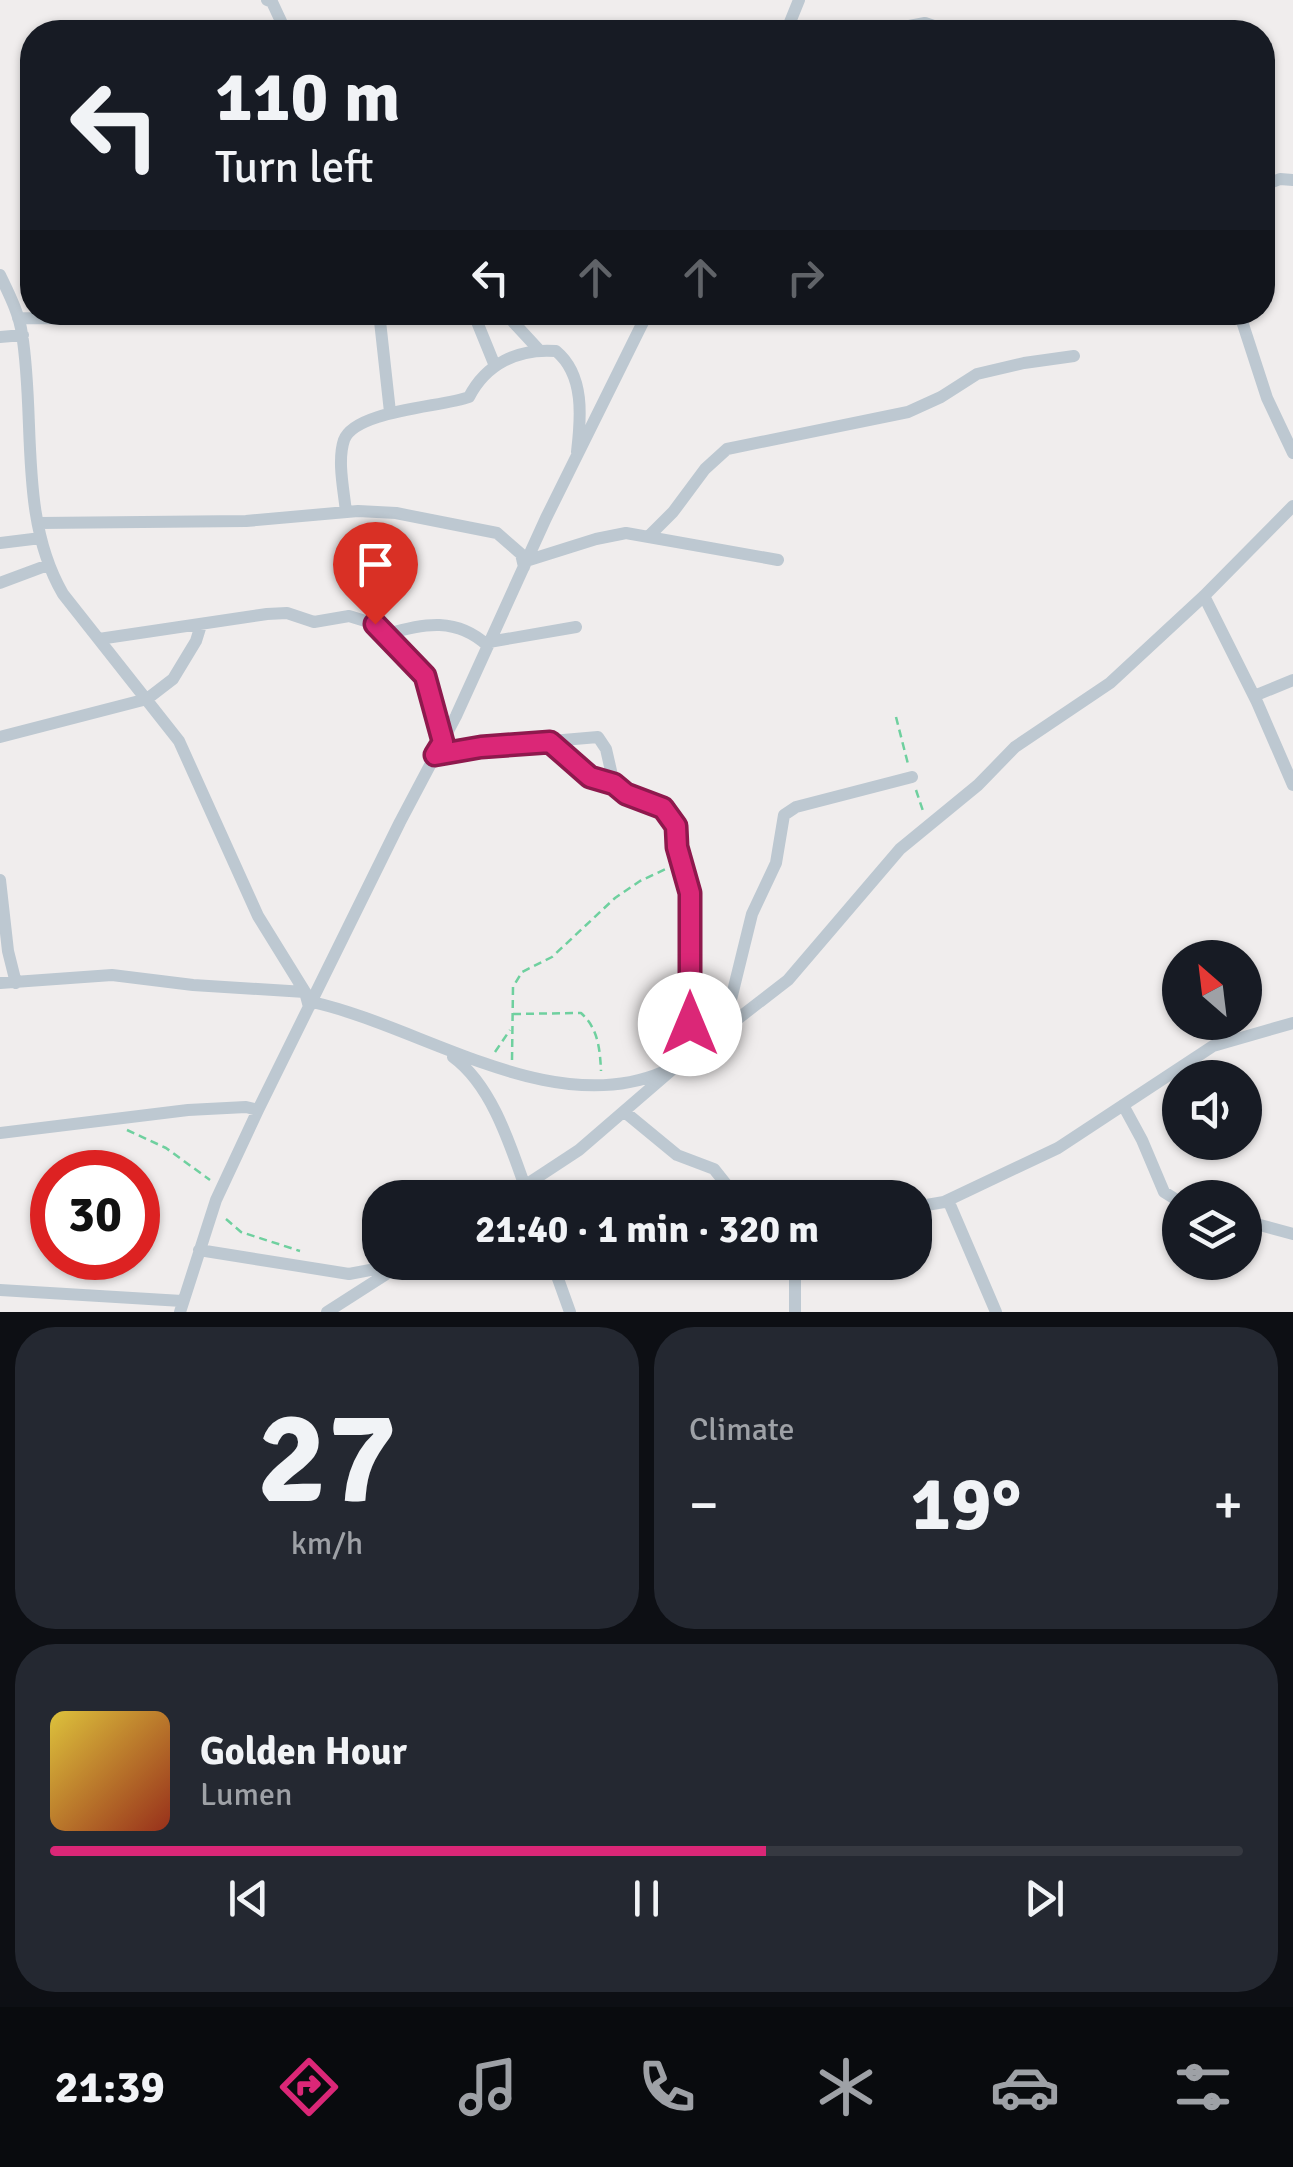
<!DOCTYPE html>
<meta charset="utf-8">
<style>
body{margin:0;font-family:Signika,sans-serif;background:#242831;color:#f1f3f6;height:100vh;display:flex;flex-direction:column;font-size:38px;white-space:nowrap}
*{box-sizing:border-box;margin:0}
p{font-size:32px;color:#9ea1a6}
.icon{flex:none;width:55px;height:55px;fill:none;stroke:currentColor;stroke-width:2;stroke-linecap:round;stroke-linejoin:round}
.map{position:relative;height:1312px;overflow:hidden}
.drawer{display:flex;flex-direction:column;gap:15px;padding:15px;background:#0d0f14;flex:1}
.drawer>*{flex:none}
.top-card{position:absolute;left:20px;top:20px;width:1255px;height:305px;border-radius:40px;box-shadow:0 2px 8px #0004;background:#171b24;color:#f1f3f6;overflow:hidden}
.needle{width:65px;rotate:332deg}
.buttons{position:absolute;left:1162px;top:940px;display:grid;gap:20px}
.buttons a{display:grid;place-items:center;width:100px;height:100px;border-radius:50%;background:#171b24;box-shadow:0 2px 8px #0004;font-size:50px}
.speed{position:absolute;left:30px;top:1150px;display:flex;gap:20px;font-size:50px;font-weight:700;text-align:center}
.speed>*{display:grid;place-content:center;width:130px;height:130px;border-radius:50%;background:#171b24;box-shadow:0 2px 8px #0004;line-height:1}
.speed .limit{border:15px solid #d22;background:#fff;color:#111}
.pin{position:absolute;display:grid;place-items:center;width:85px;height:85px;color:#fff;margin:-102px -42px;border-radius:50% 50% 50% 0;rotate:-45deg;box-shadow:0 0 10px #0007}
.pin .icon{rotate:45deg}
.me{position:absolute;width:110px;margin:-55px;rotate:0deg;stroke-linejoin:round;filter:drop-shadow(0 0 8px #0008)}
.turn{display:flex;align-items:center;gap:35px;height:210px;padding:0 30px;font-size:45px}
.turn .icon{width:130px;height:130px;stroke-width:2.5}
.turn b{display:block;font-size:70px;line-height:85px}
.lanes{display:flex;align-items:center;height:95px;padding:0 30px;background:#0003;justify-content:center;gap:50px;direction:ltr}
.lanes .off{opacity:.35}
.big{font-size:75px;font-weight:700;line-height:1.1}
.drawer .card{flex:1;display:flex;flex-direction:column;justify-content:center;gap:15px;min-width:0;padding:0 35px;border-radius:40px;background:#242831}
.drawer .dial{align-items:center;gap:0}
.dial b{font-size:130px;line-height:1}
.song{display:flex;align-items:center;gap:30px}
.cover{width:120px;height:120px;border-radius:15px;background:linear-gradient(135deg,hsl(50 70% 55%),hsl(10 70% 35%))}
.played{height:10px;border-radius:5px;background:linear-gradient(90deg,#db2777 60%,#363941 60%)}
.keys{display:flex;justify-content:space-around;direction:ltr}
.heat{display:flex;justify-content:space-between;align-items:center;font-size:55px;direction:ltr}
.drawer .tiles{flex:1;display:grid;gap:15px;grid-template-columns:1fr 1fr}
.card:last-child{grid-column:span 2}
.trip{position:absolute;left:362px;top:1180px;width:570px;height:100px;border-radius:40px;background:#171b24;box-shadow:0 2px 8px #0004;font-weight:700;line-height:100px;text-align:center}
.dock{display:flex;height:160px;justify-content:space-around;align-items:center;background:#090b0e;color:#9ea1a6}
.dock .icon{width:70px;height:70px}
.dock .current{color:#db2777}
.dock b{font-size:45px;color:#f1f3f6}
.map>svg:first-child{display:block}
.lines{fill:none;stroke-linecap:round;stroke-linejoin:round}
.path{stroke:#6fd09f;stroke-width:2.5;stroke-dasharray:8 5;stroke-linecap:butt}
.minor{stroke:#bdc8d1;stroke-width:12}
.route-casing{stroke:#8e194d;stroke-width:25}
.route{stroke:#db2777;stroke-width:18}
</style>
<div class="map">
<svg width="1293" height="1312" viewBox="0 0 1293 1312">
<rect width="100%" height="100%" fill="#f0eded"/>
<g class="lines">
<path class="path" d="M896,717L908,764
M916,790L923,811
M513,1014L581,1013C598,1028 600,1049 601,1071
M495,1052L510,1030
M512,1060L513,987L522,972L552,957L615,898L640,881L668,868
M127,1130L166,1148L210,1180
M226,1219L241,1232L300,1251"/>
<path class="minor" d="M267,0L272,2L286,32
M786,32L799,0
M878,32L925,23L951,32
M1127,32C1159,25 1190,26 1222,32
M1262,186L1280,179L1293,180
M0,275C9,294 19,313 22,334C36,419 18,517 63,594L179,741L258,916L305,992L309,1007
M379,312L390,412
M473,312L495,366
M504,312L540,351
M1239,312L1267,398L1293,453
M18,318L212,319L353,312
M0,337L23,335
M346,512C344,491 337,461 344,440C355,410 443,407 469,397C486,364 518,348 556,351C585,375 581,418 577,452
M39,523L246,521L358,511L396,513L497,533L521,554L524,567
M648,537L673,512L705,469L727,449L908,412L941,397L977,374L1024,363L1074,356
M0,543L41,538
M526,561L596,539L626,533L778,560
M0,583L48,565
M1204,596L1257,702L1293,785
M387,634C424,623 457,617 488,646
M99,639L267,614L287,613L314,622L349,616L375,624L425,676L443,742
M489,642L576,627
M1254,696L1293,680
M0,737L147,699L173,679L196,641L201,625
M550,743L591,777L614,784
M435,755L481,747L598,737L606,749L614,784L626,794L663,808L676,826L677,847L690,893V1055
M0,880L8,951L16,983
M0,983L112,975L193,985L305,992
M312,1002C421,1026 551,1120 663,1072
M723,1032L752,914L776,863L784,815L796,807L912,777
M453,1057C494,1087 512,1151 529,1198
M1123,1105L1142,1140L1164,1192L1180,1202
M626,1113L677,1155L714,1169L737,1198
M0,1133L188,1110L246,1107L258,1110
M506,1198L579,1150L674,1068L788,980L900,849L978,785L1015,747L1110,683L1204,596L1293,506
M948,1200L996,1312
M915,1207L944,1202L1058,1148L1213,1046L1293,1023
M1245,1221L1293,1234
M199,1250L349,1274L402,1264
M552,1262L570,1312
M795,1262V1312
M0,1290L182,1301
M180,1312L216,1200L258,1110L400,822L456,716L546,518L648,312
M327,1312L388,1273"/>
</g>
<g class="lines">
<g class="route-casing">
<path id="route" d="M375,624L425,676L443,742L435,755L481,747L550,742L590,777L614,784L626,794L663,808L676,826L677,847L690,893V1024"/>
</g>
<use href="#route" class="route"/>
</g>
</svg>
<div class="buttons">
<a><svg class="needle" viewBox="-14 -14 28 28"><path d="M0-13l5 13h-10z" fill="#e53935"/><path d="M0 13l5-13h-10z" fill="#9ea1a6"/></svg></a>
<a><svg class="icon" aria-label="sound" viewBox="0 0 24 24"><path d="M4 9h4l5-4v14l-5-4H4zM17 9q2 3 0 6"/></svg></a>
<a><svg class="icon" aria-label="layers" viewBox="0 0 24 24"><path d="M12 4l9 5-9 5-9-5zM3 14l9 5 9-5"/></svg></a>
</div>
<div class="speed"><div class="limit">30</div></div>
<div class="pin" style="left:375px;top:624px;background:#d93025"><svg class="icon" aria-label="arrive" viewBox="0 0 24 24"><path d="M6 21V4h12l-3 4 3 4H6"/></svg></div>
<svg class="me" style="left:690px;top:1024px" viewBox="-20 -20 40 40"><circle r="19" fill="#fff"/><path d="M0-13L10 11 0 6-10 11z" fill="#db2777"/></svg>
<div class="trip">21:40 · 1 min · 320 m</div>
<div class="top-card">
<div class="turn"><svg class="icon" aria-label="left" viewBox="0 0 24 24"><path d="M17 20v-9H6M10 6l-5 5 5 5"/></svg><div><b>110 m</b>Turn left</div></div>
<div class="lanes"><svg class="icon" aria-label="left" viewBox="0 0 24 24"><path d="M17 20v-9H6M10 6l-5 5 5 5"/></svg><svg class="icon off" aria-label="ahead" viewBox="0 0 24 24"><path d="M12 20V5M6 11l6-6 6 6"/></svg><svg class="icon off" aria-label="ahead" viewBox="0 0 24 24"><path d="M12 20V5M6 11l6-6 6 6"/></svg><svg class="icon off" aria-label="right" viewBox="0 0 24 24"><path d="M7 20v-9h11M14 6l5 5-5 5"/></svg></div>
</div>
</div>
<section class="drawer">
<div class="tiles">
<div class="card dial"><b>27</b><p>km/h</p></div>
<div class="card"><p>Climate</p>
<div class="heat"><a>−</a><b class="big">19°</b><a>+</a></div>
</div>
<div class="card">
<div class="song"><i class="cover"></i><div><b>Golden Hour</b><p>Lumen</p></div></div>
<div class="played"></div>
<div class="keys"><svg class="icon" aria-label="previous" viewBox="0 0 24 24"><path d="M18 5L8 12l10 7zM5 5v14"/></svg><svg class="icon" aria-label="pause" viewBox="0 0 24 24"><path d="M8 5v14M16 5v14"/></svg><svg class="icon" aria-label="next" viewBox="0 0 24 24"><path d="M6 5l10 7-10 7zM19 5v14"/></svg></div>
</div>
</div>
</section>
<nav class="dock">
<b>21:39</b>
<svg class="icon current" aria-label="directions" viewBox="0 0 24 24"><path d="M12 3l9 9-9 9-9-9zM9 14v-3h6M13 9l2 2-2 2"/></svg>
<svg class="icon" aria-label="music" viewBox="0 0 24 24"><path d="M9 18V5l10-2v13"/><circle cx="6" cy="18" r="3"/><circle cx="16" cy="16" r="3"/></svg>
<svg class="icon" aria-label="phone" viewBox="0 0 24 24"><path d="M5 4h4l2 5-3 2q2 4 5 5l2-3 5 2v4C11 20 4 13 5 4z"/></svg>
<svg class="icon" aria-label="climate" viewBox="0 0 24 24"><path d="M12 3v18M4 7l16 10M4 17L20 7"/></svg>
<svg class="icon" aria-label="car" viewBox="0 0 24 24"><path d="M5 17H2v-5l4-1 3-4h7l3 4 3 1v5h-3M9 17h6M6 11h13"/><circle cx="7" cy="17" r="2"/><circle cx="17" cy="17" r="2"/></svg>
<svg class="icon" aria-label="filters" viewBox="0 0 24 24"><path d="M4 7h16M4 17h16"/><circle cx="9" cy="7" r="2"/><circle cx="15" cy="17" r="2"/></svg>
</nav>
